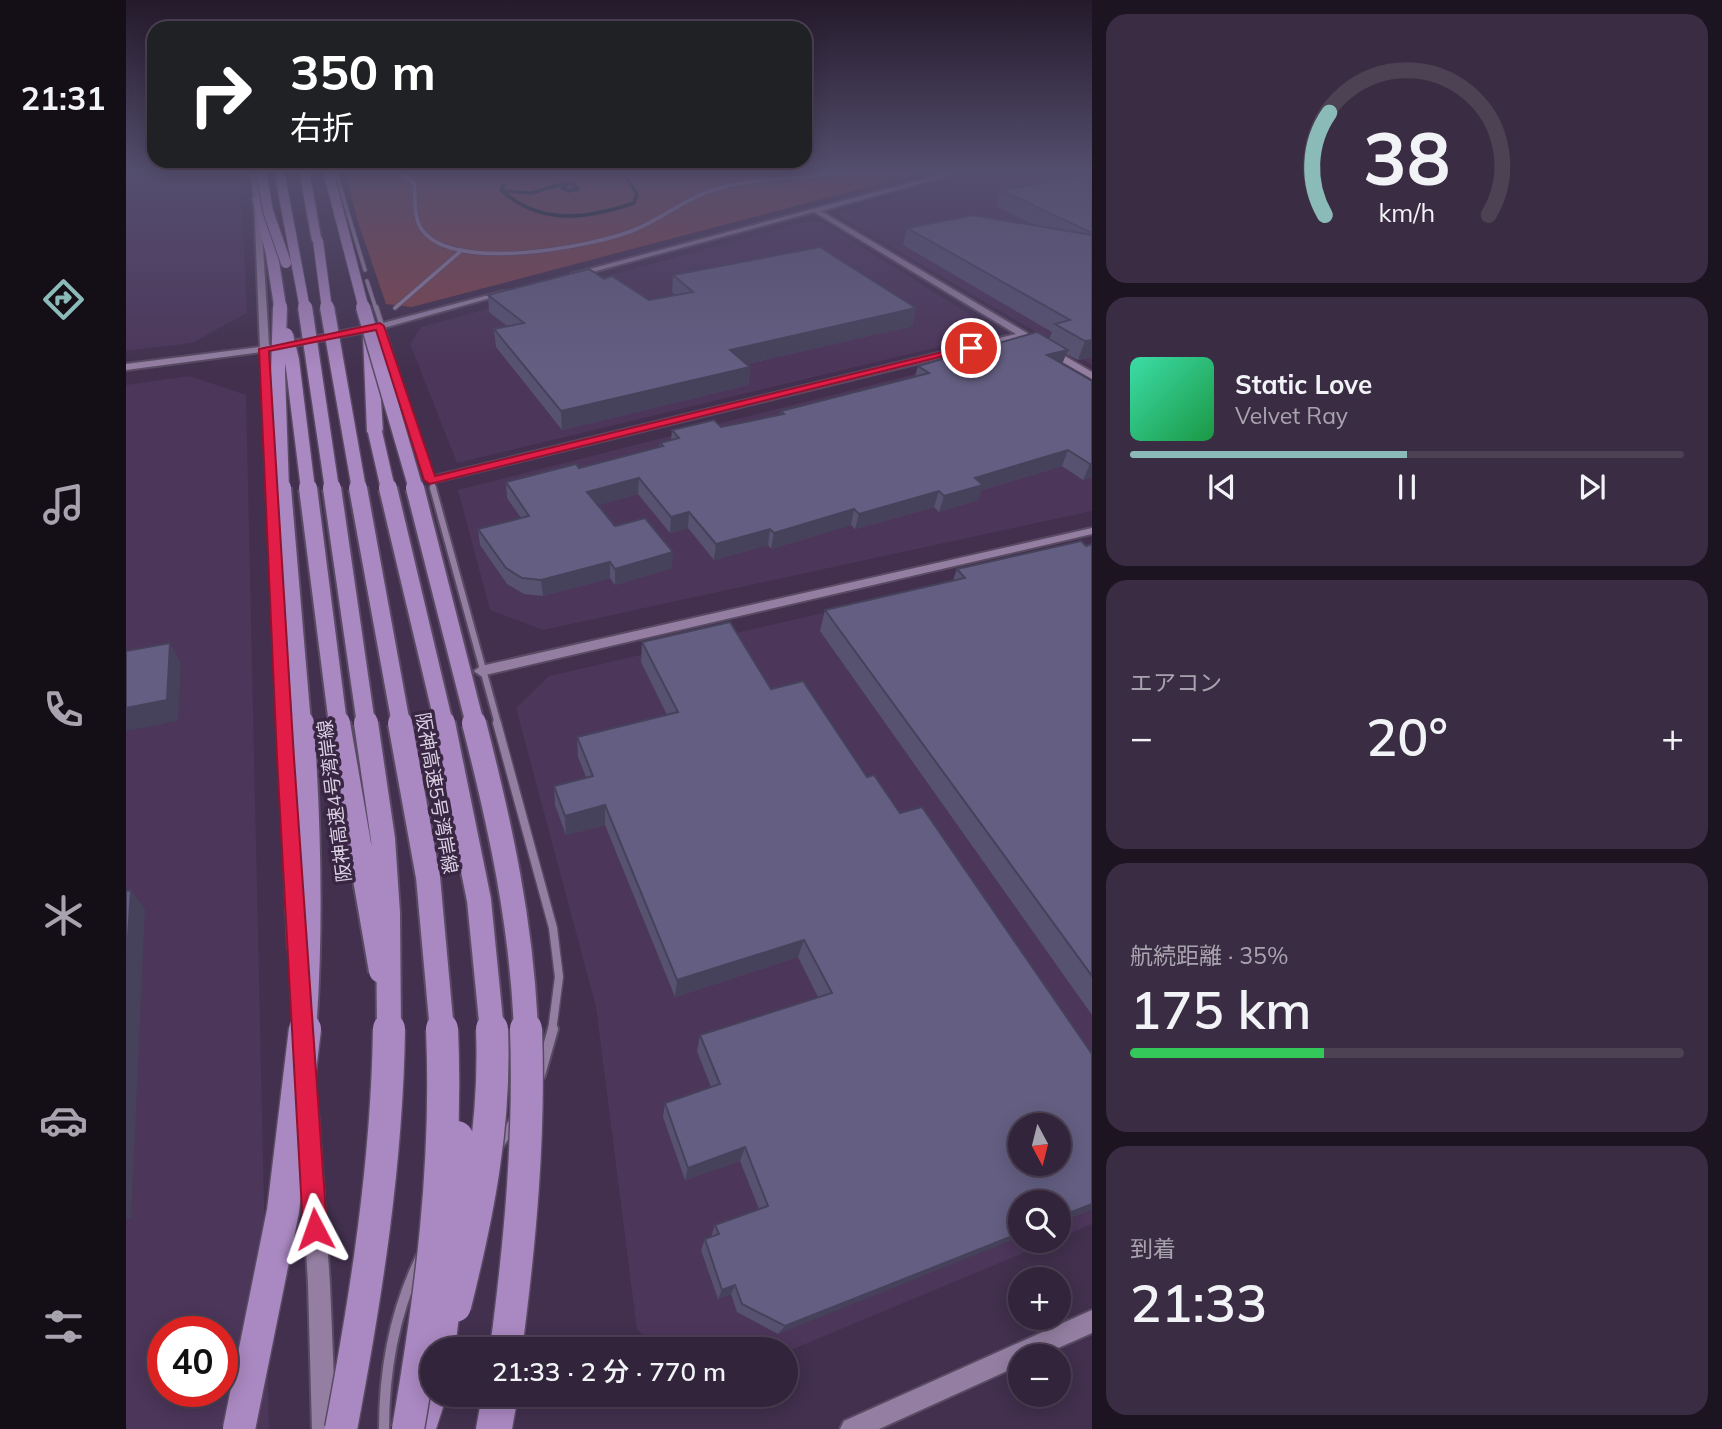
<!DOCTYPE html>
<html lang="ja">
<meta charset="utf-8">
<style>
body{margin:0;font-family:Mulish,"Noto Sans JP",sans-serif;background:#3a2c42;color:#f1f3f6;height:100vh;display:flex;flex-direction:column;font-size:26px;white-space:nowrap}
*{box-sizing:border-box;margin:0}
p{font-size:23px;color:#a8a4af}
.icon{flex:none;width:38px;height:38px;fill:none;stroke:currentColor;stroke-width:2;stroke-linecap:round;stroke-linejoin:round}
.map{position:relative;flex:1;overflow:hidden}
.side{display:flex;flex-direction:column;gap:14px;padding:14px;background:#1c1420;width:630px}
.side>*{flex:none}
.banner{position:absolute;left:21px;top:21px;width:665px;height:147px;border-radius:21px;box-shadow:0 4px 18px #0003,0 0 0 2px #4d4154;background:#202124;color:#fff;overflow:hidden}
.needle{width:46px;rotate:173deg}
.controls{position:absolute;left:882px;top:1113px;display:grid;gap:14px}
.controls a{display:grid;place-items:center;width:63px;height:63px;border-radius:50%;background:#32243a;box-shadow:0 4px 18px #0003,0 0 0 2px #4d4154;font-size:35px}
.speed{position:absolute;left:21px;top:1316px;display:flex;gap:14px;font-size:35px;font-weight:700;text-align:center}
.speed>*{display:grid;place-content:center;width:91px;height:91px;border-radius:50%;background:#32243a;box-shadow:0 4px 18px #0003,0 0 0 2px #4d4154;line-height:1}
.speed .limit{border:10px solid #d22;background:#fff;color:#111}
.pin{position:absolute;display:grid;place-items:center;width:60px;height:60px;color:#fff;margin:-30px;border:4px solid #fff;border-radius:50%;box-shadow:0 2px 7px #0007}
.me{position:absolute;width:77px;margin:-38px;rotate:356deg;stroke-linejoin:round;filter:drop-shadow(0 0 5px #0008)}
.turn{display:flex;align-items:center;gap:24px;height:147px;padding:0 28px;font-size:32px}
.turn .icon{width:91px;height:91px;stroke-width:2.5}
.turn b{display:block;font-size:49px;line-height:60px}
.big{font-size:52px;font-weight:600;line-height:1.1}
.side .widget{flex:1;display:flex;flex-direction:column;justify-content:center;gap:10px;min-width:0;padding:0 24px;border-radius:21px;background:#3a2c42}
.side .dial{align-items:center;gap:0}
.dial svg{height:182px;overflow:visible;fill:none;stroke:#4d4154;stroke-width:7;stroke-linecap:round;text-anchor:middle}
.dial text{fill:#f1f3f6;stroke:none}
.song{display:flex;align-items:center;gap:21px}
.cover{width:84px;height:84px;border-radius:10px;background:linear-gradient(135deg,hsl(160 70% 55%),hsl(140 70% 35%))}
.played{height:7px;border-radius:4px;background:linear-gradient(90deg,#8bbbb9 50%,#4d4154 50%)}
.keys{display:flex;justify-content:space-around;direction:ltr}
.heat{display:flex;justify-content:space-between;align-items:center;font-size:38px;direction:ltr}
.charge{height:10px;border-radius:5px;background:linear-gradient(90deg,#34c759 35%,#4d4154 0)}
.trip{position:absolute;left:294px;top:1337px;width:378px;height:70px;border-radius:35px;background:#32243a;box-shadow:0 4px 18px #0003,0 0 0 2px #4d4154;font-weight:600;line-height:70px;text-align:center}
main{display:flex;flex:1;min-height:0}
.tab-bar{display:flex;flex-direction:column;width:126px;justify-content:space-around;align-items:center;background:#140e17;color:#a8a4af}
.tab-bar .icon{width:49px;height:49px}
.tab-bar .active{color:#8bbbb9}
.tab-bar b{font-size:32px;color:#f1f3f6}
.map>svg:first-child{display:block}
.built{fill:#4c365a;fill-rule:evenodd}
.green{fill:#7f454d}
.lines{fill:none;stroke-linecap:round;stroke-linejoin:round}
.stream{stroke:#062221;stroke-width:3.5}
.street-far4-casing{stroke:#5a4b64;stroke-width:5}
.street-far3-casing{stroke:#5a4b64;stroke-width:7}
.street-far2-casing{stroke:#5a4b64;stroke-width:10}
.street-far1-casing{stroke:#5a4b64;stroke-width:11}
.street-casing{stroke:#5a4b64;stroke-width:14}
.secondary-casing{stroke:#5a4b64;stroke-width:4}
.highway-casing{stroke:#5a4b64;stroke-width:3}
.street-far4{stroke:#947fa2;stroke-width:3.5}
.street-far3{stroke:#947fa2;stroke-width:4.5}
.street-far2{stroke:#947fa2;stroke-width:6}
.street-far1{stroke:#947fa2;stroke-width:8}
.street{stroke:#947fa2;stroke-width:10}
.secondary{fill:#947fa2;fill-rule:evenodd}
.highway{fill:#aa88c1;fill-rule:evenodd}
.highway-bridge-far4-casing{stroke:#5a4b64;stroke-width:12;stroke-linecap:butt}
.highway-bridge-far3-casing{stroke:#5a4b64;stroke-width:17;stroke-linecap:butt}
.highway-bridge-far2-casing{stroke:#5a4b64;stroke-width:22;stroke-linecap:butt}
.highway-bridge-far1-casing{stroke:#5a4b64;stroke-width:28;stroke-linecap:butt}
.highway-bridge-casing{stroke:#5a4b64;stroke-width:35;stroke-linecap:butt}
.highway-bridge-far4{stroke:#aa88c1;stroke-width:10}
.highway-bridge-far3{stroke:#aa88c1;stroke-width:14}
.highway-bridge-far2{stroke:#aa88c1;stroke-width:18}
.highway-bridge-far1{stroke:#aa88c1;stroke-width:24}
.highway-bridge{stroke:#aa88c1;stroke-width:32}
.wall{fill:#565270}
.shaded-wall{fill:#46425b}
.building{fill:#645f82;stroke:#46425b;stroke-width:2;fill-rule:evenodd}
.route{fill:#e11d48;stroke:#92132f;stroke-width:2}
.labels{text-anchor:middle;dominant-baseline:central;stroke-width:7;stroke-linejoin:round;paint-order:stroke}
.street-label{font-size:19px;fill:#dbd0e3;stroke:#382643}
</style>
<main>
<nav class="tab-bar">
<b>21:31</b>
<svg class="icon active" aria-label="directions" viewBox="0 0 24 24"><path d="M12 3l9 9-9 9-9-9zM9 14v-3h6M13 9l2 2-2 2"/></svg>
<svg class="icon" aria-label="music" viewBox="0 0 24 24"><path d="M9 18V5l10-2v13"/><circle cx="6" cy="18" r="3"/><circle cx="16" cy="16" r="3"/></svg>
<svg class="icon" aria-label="phone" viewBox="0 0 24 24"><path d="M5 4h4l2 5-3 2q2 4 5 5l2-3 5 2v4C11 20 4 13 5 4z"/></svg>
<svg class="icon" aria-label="climate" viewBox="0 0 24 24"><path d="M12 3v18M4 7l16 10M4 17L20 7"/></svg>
<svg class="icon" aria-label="car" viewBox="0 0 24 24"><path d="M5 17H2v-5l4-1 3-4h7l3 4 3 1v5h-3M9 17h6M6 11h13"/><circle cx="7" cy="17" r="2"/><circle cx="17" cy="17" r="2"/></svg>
<svg class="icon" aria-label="filters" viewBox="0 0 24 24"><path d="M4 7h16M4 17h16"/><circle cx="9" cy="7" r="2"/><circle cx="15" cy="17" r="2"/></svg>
</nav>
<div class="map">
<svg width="966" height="1429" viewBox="0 0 966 1429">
<rect width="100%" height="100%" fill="#42304e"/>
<path class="built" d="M0,170H114L121,313L66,343L0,351Z
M869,170H966V365L713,216V213Z
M680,222H696L857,323L862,335L331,463L284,344L295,327Z
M891,348L966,390V511L417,630L364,610L332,490Z
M63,376L120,395L143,1429H0V385ZM37,1332H96V1391H37Z
M966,551V1224L933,1238V1202H894V1241H926L660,1352V1349H536L511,1330L470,1007L390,708L423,676ZM894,1125H933V1164H894Z"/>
<path class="green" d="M218,170H806L286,307L260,304L232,222Z"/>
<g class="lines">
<path class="stream" d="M378,184L375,190C415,226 460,219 508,203L511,194L497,172
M378,191L405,193L436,184H448L452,189L443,191L436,188L440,187"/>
<g class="street-far4-casing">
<path id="street-far4" d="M209,170L239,270
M271,170L288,183C290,197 287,218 296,230C328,273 463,247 506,231C535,220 558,199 587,190C635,175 686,180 735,170
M241,281L250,309
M269,308L336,250"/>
</g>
<g class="street-far3-casing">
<path id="street-far3" d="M250,307L308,489"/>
</g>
<g class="street-far2-casing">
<path id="street-far2" d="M307,488L372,724"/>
</g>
<g class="street-far1-casing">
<path id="street-far1" d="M371,723L427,928L433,977L426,1031"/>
</g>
<g class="street-casing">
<path id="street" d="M414,1075L427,1029
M373,1144L388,1122
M258,1429C258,1368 268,1312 295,1257"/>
</g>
<g class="secondary-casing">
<path id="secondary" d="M124,170H130L134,198L143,345L253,324L378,291L382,293L254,329L144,351L180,949L177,955L171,957L165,955L162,949L135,352L0,370V364L134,347L128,198Z
M832,170H843L695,211L901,333L906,338L905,340L896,338L305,483L300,480L305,477L890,334L688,212L452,276L445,274Z
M919,348H925L966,372V379L919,352Z
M966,528V534L355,676L348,671L355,666Z
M182,1102L189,1105L192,1112L204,1284L210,1429H186L182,1284L172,1112L175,1105Z
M966,1310V1333L914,1356H894V1365L753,1429H714L718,1421Z"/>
</g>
<g class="highway-casing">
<path id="highway" d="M173,170H183L196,243L186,241Z
M131,195L136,198L152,255L160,306L154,310L148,306L140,255L126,198Z
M244,331L251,335L257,432L249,437L241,432L237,335Z
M306,1367V1395H321L310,1429H282C275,1413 287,1389 294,1373Z
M356,1395H392L386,1429H350Z"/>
</g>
<use href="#street-far4" class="street-far4"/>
<use href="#street-far3" class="street-far3"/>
<use href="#street-far2" class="street-far2"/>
<use href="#street-far1" class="street-far1"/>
<use href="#street" class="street"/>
<use href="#secondary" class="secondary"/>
<use href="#highway" class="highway"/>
<g class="highway-bridge-far4-casing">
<path id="highway-bridge-far4" d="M135,170L142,211L160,263
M153,170L179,309
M202,171L238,309
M192,241L201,309
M154,309V306"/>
</g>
<g class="highway-bridge-far3-casing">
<path id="highway-bridge-far3" d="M154,307L152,373L156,489
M179,307L206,489
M201,307L233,489
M237,307L290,489
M160,335L166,360L182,489
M249,432L262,489"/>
</g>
<g class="highway-bridge-far2-casing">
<path id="highway-bridge-far2" d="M156,488L176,724
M182,488L212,724
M206,488L240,724
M232,488L275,724
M262,488L318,724
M289,488L349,724"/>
</g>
<g class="highway-bridge-far1-casing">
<path id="highway-bridge-far1" d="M176,723C183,826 186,928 178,1031
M212,723L255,971
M240,723L257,839L262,913L263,1031
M274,723L302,877L316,1031
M317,723L353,900L366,1031
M348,723C374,824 396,925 400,1031"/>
</g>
<g class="highway-bridge-casing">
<path id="highway-bridge" d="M329,1306C352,1214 370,1124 366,1029
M313,1349L328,1220L331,1137
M380,1349C394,1243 404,1136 400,1029
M113,1429L157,1211L179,1029
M215,1429C240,1297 261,1164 263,1029
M282,1429C305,1296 322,1164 316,1029"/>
</g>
<use href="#highway-bridge-far4" class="highway-bridge-far4"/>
<use href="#highway-bridge-far3" class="highway-bridge-far3"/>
<use href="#highway-bridge-far2" class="highway-bridge-far2"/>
<use href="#highway-bridge-far1" class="highway-bridge-far1"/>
<use href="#highway-bridge" class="highway-bridge"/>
</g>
<path class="wall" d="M966,173V357L952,360L940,354L936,364L966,381V477L957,480L936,466L855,490L852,500L813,512L808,507L729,529L725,525L645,549L642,545L588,560L562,528L544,533L512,494L472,505L489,526L546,568L489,585L484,578L417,596L398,594L381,584L354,545L352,529L395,518L381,498L380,482L453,468L533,447L534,443L545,440L546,430L595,427L654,414L655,411L789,376L792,366L923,339L926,332L777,245L781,228L910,226L870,206L875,190Z
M547,275L790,308L786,326L620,364L624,367L622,385L436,430L370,347L368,329L381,326L363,312L362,295L478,279L523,300L550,295L546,292Z
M966,544V1015L694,631L699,610L827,580L831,569Z
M516,642L966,1209L933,1222V1202L652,1334L611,1312L605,1294L592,1299L575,1250L579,1239L585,1237L589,1225L633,1209L614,1161L559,1180L537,1117L539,1103L585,1087L571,1051L574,1035L692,997L672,957L549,997L479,825L440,835L429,805L428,786L460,777L452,757L451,737L541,715L515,662Z"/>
<path class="shaded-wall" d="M790,308L786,326L602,368L604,350Z
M966,340V357L952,360L959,341Z
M942,350L936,364L921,355Z
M624,367L622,385L436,430L435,411Z
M942,450L936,466L855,490L852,500L813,512L818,496L849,478Z
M964,464H966V477L957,480Z
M513,478L512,494L462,508L461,492Z
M813,491L808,507L729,529L733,514Z
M728,509L725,525L645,549L648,533Z
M563,512L562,528L544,533L545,517Z
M644,529L642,545L588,560L590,544Z
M547,552L546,568L489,585V569Z
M484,562V578L417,596L415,580Z
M44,643L55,664L52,721L0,731V708Z
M479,805V825L440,835L439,816Z
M5,890L19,909L5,1218L0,1219V969Z
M678,940L672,957L549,997L551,980Z
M619,1147L614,1161L559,1180L562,1168Z
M966,1204V1209L933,1222V1217Z
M894,1233V1237L652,1334L659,1326Z
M609,1285L605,1294L592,1299L596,1290Z"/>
<path class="building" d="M966,173V233L875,190Z
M846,215L966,235V340L959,341L929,324L944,320L781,228Z
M694,247L790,308L604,350L624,367L435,411L368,329L398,323L362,295L463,269L478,279L486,276L523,300L567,292L547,275Z
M911,332L942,350L921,355L966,381V464H964L942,450L849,478L857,485L818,496L813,491L733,514L728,509L648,533L644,529L590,544L563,512L545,517L513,478L461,492L489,526L519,518L547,552L489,569L484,562L415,580L396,578L380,568L352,529L403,516L380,482L450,464L453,468L537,446L534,443L553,438L546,430L588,420L595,427L658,414L655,411L803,373L792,366Z
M955,541L960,546L966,544V976L699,610L839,578L831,569Z
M604,622L645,689L677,681L741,777L748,775L774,813L796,807L966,1054V1204L933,1217V1202H894V1233L659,1326L616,1304L609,1285L596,1290L579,1239L593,1234L589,1225L642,1206L619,1147L562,1168L539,1103L594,1084L574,1035L706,993L678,940L551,980L479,805L439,816L428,786L467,776L451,737L552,712L516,642ZM894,1125H933V1164H894Z
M44,643L41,700L0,708V651Z
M5,890L0,969V891Z"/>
<linearGradient id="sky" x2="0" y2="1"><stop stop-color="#241a2b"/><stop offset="0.46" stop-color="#544e6e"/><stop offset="1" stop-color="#544e6e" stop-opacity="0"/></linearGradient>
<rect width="966" height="370" fill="url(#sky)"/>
<path class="route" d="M254,323L258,326L309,476L845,345L850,348L304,484L298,480L250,330L143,351L168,758L201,1229L198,1237L189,1241L180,1237L177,1229L151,758L133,349Z"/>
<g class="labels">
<g class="street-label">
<text transform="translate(311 793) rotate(80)">阪神高速5号湾岸線</text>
<text transform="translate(208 801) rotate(-97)">阪神高速4号湾岸線</text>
</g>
</g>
</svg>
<div class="controls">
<a><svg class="needle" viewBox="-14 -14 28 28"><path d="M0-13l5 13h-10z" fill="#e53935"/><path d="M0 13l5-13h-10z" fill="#a8a4af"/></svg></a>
<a><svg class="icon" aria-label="search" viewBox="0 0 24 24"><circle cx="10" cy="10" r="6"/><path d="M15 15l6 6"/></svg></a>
<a>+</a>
<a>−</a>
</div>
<div class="speed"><div class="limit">40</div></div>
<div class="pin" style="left:845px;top:348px;background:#d93025"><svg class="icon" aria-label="arrive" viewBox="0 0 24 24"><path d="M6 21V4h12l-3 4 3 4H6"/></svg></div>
<svg class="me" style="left:189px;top:1229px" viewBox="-20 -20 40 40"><path d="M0-17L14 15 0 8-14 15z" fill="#e11d48" stroke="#fff" stroke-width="4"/></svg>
<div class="trip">21:33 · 2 分 · 770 m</div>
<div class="banner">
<div class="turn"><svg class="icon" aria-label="right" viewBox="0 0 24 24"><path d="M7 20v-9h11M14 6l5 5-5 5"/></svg><div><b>350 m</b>右折</div></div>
</div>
</div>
<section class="side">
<div class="widget dial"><svg viewBox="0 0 100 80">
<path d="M14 69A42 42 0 1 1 86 69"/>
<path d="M14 69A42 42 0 0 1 16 24" stroke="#8bbbb9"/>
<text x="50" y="56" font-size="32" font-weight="700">38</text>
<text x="50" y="72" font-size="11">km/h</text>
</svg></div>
<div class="widget">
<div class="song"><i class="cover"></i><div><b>Static Love</b><p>Velvet Ray</p></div></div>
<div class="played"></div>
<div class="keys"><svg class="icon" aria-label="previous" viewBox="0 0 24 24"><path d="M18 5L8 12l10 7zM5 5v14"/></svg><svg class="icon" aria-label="pause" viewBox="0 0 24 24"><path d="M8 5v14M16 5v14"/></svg><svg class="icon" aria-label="next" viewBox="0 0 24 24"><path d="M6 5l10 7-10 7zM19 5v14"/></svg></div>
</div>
<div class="widget"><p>エアコン</p>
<div class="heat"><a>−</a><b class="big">20°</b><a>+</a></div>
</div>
<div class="widget"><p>航続距離 · 35%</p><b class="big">175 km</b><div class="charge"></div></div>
<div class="widget"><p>到着</p><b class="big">21:33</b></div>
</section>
</main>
